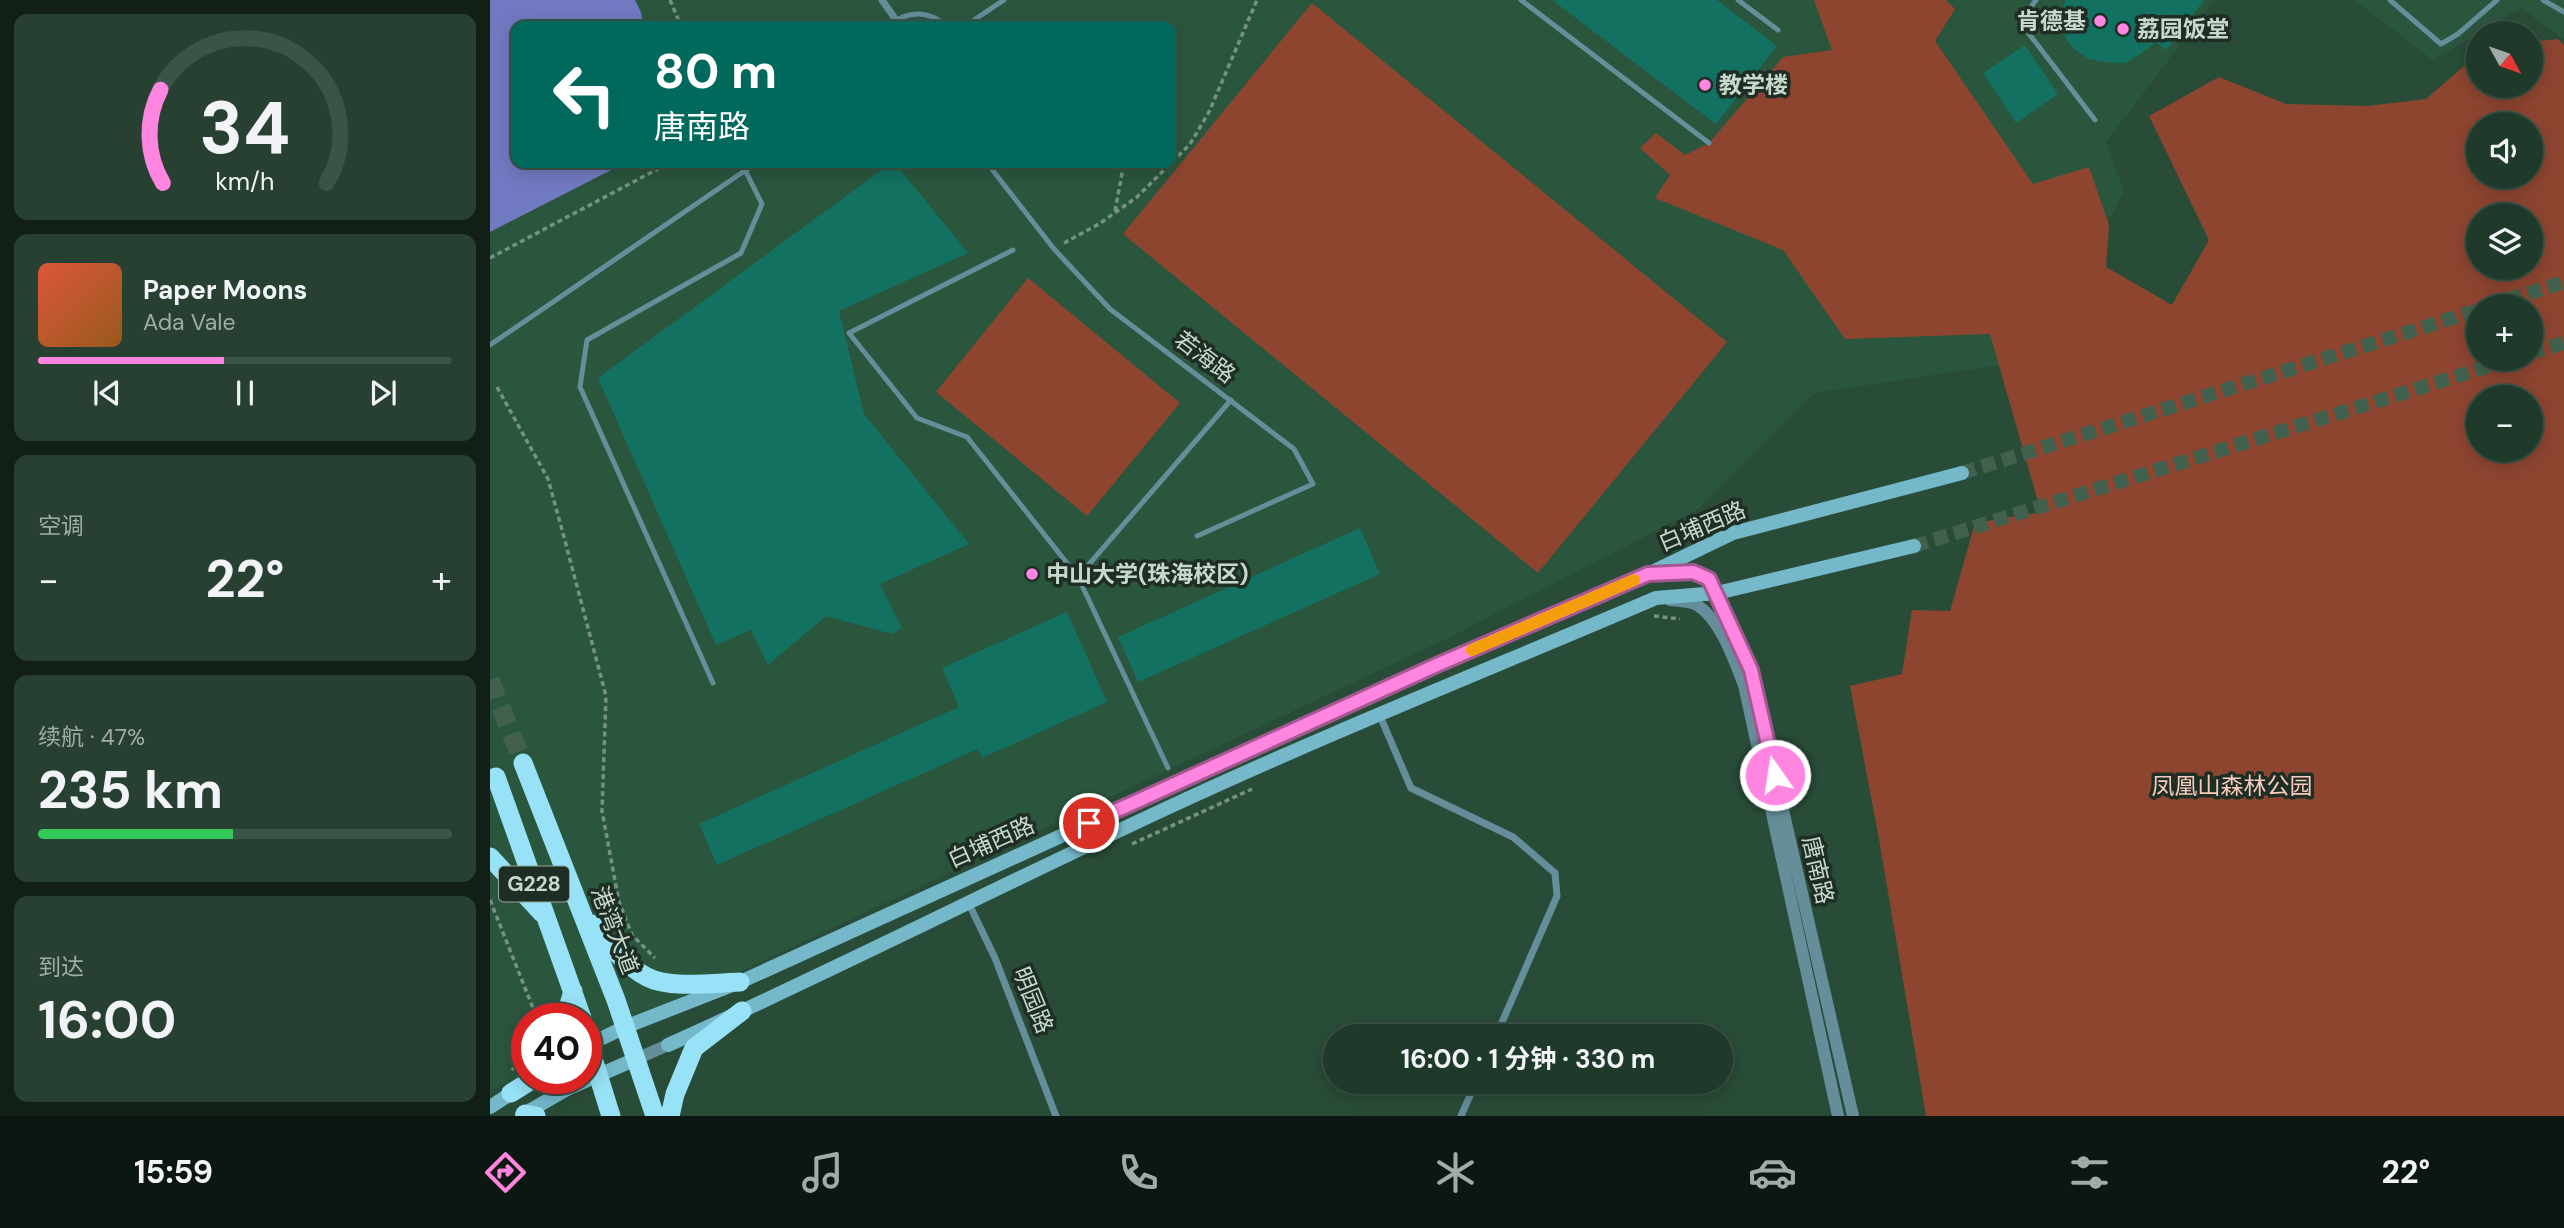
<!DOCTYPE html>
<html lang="zh">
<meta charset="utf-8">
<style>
body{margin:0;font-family:"DM Sans","Noto Sans SC",sans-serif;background:#274032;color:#f1f3f6;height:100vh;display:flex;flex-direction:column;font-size:26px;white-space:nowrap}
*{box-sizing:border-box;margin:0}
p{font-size:23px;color:#a1aca8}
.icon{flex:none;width:38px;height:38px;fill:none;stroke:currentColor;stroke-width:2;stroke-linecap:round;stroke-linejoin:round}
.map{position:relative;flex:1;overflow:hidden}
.details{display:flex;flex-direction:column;gap:14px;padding:14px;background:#111f17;width:490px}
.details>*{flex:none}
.top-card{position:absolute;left:21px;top:21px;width:665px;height:147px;border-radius:14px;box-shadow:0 4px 18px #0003,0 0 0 2px #3c5347;background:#00695c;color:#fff;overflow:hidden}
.needle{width:46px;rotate:130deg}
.buttons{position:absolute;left:1976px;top:21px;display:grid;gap:14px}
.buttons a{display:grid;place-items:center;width:77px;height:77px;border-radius:50%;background:#1f392a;box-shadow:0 4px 18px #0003,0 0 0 2px #3c5347;font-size:35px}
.speed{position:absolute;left:21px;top:1003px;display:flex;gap:14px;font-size:35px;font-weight:700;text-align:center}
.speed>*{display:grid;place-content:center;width:91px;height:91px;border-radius:50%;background:#1f392a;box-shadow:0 4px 18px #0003,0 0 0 2px #3c5347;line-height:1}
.speed .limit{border:10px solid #d22;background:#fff;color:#111}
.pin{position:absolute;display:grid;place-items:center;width:60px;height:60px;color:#fff;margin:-30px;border:4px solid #fff;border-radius:50%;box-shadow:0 2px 7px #0007}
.me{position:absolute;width:77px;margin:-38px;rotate:347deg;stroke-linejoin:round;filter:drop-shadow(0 0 5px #0008)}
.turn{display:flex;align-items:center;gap:24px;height:147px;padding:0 28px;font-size:32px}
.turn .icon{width:91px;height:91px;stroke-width:2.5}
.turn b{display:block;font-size:49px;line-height:60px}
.big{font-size:52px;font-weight:700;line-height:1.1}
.details .card{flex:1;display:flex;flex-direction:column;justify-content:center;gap:10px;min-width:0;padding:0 24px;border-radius:14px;background:#274032}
.details .dial{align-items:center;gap:0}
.dial svg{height:182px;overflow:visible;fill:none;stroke:#3c5347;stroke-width:7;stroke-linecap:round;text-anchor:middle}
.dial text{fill:#f1f3f6;stroke:none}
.song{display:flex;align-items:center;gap:21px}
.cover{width:84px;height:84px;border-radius:10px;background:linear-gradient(135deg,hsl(10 70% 55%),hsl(30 70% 35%))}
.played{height:7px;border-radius:4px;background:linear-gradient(90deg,#fe86e1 45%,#3c5347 45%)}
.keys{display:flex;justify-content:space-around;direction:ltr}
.heat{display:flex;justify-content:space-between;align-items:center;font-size:38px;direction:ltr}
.charge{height:10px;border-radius:5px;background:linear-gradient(90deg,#34c759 47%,#3c5347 0)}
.trip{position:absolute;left:833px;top:1024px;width:410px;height:70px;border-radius:35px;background:#1f392a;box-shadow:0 4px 18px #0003,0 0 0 2px #3c5347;font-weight:700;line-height:70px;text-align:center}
.tab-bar{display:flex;height:112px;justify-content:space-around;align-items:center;background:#0c1711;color:#a1aca8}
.tab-bar .icon{width:49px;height:49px}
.tab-bar .current{color:#fe86e1}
.tab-bar b{font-size:32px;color:#f1f3f6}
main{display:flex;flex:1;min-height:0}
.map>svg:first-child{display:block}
.built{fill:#2b563e;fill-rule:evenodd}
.green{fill:#8d4530;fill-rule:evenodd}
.water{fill:#717ac1}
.building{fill:#127161}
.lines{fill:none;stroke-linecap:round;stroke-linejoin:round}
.secondary-tunnel{stroke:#41614e;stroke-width:14;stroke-dasharray:14 7;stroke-linecap:butt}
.trunk-tunnel{stroke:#41614e;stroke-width:19;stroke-dasharray:19 10;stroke-linecap:butt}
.path{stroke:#779281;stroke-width:3.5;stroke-dasharray:5 3.5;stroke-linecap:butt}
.service{stroke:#658e9a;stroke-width:5}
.minor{stroke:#658e9a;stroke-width:7}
.tertiary{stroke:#658e9a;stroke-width:12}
.secondary{stroke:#74b8ca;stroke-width:14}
.trunk{stroke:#98e2f7;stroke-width:19}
.route-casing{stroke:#a55792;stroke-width:18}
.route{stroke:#fe86e1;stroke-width:12}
.slow{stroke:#f59e0b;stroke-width:12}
.poi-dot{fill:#fe86e1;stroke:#1f2e25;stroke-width:2.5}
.labels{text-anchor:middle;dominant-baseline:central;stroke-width:7;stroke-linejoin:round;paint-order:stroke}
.shield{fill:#1f2e25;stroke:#94a69a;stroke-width:2}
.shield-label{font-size:21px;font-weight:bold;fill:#c6d9cc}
.poi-label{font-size:23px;font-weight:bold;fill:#c6d9cc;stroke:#1f2e25;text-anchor:start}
.street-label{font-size:23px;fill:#c6d9cc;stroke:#1f2e25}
.park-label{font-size:23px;fill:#f8cbbd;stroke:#1f2e25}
</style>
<main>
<section class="details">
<div class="card dial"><svg viewBox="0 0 100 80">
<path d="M14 69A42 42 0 1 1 86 69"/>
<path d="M14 69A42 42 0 0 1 13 28" stroke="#fe86e1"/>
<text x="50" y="56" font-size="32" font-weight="700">34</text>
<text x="50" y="72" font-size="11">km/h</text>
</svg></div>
<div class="card">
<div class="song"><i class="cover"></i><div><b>Paper Moons</b><p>Ada Vale</p></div></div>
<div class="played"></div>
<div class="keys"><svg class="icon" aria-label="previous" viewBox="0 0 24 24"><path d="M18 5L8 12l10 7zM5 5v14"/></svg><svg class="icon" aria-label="pause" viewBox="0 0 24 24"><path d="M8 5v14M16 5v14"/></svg><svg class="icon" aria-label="next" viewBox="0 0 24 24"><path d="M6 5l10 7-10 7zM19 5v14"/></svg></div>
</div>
<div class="card"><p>空调</p>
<div class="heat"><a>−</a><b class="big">22°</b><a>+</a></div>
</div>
<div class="card"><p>续航 · 47%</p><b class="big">235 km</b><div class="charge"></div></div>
<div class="card"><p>到达</p><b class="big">16:00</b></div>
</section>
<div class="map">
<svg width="2074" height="1116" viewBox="0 0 2074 1116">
<rect width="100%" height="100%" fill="#294c38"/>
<path class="built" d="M0,0H1724L1616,142L1634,192L1543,360L1324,393L1208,509L958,638L96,1044V1018H37V1073L0,1091ZM26,26H681V163H26Z
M1864,0H2074V39L2031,8L1943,60Z"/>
<path class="green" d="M1324,0H1456L1465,9L1445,41L1543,184L1599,167L1619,225L1616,267L1682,305L1719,240L1659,116L1729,77L1796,104L1877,106L1936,99L1988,54V86H2040L2041,42L2068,39L2074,45V1116H1436L1389,839L1360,686L1412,674L1422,610L1460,611L1485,523L1551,512L1500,334L1355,339L1293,250L1165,198L1180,175L1150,148L1166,133L1195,155L1219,143L1293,57L1342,50ZM1988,124H2040V177H1988ZM1988,215H2040V268H1988ZM1988,306H2040V359H1988ZM1988,397H2040V450H1988Z
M822,3L1237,342L1048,573L633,234Z
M538,278L690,403L597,516L446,392Z"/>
<path class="water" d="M0,0H145L151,12L153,26H26V163H129L127,167L0,232Z"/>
<path class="building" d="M1062,0H1227L1287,46L1226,124Z
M1575,0H1714L1676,50L1666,42L1652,53L1636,63L1616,62L1599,59L1583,48L1576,39L1572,19Z
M1535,45L1568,94L1526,123L1493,73Z
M401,163H405L478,253L349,311L374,414L479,544L390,584L412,628L402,634L336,616L278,665L261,630L226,645L108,378Z
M870,528L890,574L648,682L628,637Z
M577,612L617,702L492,758L488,749L227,865L209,824L469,707L452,668Z"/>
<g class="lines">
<path class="secondary-tunnel" d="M1998,306L2074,282
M2040,353L2074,343
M1472,473L1988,310
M1424,546L2022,359"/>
<path class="trunk-tunnel" d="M0,680L33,763"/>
<path class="path" d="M180,0L191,26
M625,211L634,163
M574,243L609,224L647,197L700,144L719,112L767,0
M0,258L179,163
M7,387L58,479L74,537L116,696L112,811L129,902L142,935L165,958
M1164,616L1190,619
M642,844L762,789
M0,900L47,1018
M22,1070L37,1053"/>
<path class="service" d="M1031,0L1219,143
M1248,0L1288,30
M1546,0L1530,22L1605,120
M1900,0L1951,44L1968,34L2007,0
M2053,0L2074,12
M399,26C417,10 439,10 456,26
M475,26L514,0
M497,163L564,249L620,309L804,449L823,484L707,536
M523,250L359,333L427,418L477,437L588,577
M0,345L266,163
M223,683L90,387L97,340L251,253L272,204L255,170
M678,768L588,577L741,400"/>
<path class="minor" d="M392,0L406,20
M890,716L921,788L1023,837L1065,873L1067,896L1006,1036
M478,902L505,958L566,1116
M971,1116L986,1082"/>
<path class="tertiary" d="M1159,574L1203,572L1219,579L1261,670L1363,1116
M1180,600C1188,601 1200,601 1207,605C1231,620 1244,660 1254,685L1348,1116
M146,1059L178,1045"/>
<path class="secondary" d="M178,1045C345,970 509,886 675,809C836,734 1002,668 1166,598L1227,593L1424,546
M96,1046L135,1027L250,982L949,664L1158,574L1243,533L1472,473
M0,1107L28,1089
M32,1115L79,1088L146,1059"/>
<path class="trunk" d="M33,763L126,1000L165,1116
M6,777L92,1018
M0,857L52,913
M102,924C118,943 134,965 157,977C179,989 224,983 250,982
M75,1018L83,991
M96,1036L121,1116
M21,1093L45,1078
M35,1114L46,1116
M180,1116L185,1094L204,1048L252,1011"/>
</g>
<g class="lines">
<g class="route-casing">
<path id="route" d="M599,823L949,664L1158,574L1203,572L1219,579L1261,670L1285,775"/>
</g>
<use href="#route" class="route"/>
<path class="slow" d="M982,650L1144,580"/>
</g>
<g class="poi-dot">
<circle cx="1610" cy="21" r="7"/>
<circle cx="1633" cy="29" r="7"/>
<circle cx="1215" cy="85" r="7"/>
<circle cx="542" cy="574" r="7"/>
</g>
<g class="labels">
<rect class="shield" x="9" y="866.5" width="70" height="35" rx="5"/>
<g class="shield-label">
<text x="44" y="884">G228</text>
</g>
<g class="poi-label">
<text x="1596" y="21" text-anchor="end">肯德基</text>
<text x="1647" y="29">荔园饭堂</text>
<text x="1229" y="85">教学楼</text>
<text x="556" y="574">中山大学(珠海校区)</text>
</g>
<g class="street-label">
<text transform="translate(715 357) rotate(37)">若海路</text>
<text transform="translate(1212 526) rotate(-23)">白埔西路</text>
<text transform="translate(501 842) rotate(-24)">白埔西路</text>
<text transform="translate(1328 870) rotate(77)">唐南路</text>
<text transform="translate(125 930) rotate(69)">港湾大道</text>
<text transform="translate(543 1000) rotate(68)">明园路</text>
</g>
<g class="park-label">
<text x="1742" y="786">凤凰山森林公园</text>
</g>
</g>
</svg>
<div class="buttons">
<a><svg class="needle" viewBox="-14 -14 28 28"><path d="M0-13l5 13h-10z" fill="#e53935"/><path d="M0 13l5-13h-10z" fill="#a1aca8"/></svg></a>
<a><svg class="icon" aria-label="sound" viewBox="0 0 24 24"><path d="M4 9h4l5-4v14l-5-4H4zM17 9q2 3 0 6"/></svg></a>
<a><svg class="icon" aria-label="layers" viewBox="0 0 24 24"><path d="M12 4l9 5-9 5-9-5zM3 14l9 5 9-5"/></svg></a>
<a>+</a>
<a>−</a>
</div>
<div class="speed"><div class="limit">40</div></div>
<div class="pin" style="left:599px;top:823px;background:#d93025"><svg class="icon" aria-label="arrive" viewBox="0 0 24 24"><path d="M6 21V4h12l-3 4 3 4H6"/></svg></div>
<svg class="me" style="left:1285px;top:775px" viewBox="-20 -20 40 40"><circle r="17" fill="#fe86e1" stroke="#fff" stroke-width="3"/><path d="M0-11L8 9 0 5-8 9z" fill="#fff"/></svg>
<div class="trip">16:00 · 1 分钟 · 330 m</div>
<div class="top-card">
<div class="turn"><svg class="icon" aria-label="left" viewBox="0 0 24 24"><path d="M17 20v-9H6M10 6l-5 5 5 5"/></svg><div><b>80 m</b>唐南路</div></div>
</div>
</div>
</main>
<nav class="tab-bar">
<b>15:59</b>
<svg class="icon current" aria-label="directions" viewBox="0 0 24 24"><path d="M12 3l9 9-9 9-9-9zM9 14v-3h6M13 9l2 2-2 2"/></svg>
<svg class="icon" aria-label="music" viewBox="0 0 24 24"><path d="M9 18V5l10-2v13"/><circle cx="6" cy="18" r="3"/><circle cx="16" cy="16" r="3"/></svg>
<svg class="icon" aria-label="phone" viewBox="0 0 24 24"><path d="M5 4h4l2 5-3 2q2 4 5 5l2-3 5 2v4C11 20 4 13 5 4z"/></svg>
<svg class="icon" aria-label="climate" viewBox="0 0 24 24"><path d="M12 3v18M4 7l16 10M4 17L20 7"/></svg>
<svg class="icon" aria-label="car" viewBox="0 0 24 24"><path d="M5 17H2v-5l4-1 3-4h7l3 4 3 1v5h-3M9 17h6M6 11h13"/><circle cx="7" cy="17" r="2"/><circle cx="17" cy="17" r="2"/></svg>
<svg class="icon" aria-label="filters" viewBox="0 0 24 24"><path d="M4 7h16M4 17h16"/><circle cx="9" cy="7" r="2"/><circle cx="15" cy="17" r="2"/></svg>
<b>22°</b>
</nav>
